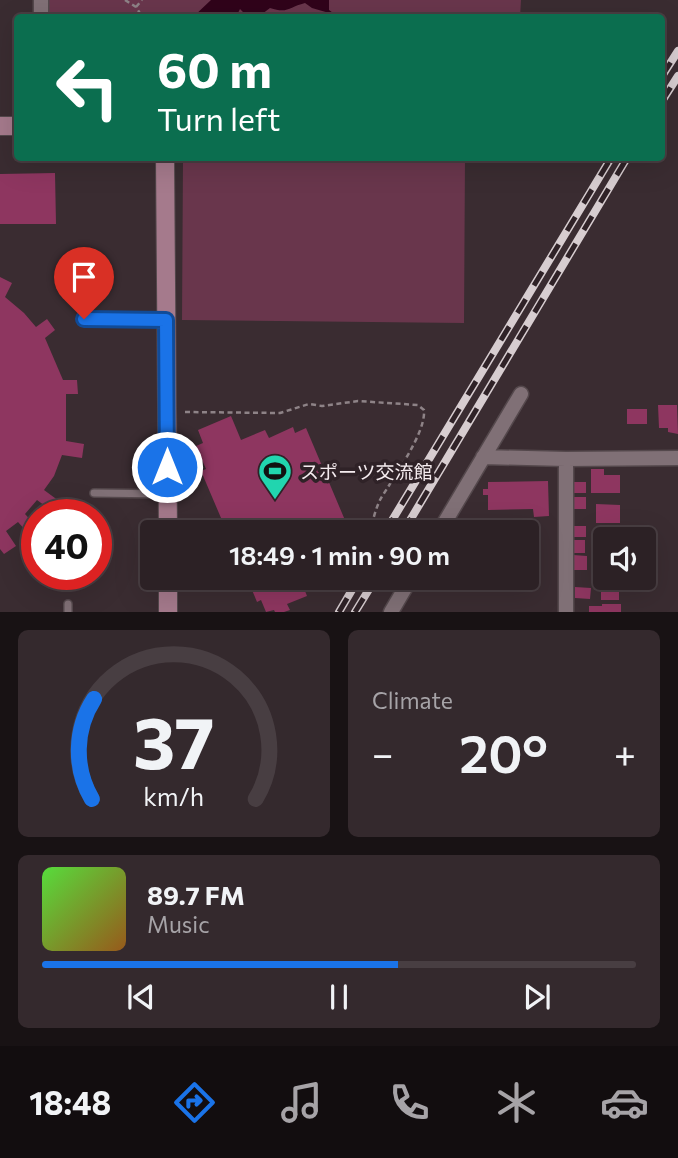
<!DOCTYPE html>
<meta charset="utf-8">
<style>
body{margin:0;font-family:Commissioner,"Noto Sans JP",sans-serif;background:#34292d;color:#f1f3f6;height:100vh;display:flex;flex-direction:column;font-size:26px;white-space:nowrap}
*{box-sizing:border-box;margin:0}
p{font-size:23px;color:#a6a3a7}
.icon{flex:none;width:38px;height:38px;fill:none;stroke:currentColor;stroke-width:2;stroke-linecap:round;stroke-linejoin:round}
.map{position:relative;height:612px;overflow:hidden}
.details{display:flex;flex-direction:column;gap:18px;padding:18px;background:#181214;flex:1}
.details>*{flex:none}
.hud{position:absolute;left:14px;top:14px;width:651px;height:147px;border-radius:7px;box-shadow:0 7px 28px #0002,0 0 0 2px #483e42;background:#0b6e4f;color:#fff;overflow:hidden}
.buttons{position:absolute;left:593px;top:527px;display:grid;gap:14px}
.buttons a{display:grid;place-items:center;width:63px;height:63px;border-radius:7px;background:#2c2125;box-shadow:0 7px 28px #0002,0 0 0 2px #483e42;font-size:35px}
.speed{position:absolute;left:21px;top:499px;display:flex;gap:14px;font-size:35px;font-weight:700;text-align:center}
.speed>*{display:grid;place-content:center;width:91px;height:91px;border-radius:50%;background:#2c2125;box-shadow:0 7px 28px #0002,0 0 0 2px #483e42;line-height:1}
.speed .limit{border:10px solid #d22;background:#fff;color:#111}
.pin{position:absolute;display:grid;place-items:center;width:60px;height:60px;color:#fff;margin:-72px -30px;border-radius:50% 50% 50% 0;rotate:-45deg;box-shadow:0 0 7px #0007}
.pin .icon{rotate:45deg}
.me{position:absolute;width:77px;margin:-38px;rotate:0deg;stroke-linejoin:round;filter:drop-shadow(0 0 5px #0008)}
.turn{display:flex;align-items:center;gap:24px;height:147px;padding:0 28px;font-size:32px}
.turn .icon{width:91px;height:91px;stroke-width:2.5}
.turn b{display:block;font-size:49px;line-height:60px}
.big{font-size:52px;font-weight:600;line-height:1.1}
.details .card{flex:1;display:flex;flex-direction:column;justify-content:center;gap:10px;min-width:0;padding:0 24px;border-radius:10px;background:#34292d}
.details .dial{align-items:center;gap:0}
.dial svg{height:182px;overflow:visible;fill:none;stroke:#483e42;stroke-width:7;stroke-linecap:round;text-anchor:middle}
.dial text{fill:#f1f3f6;stroke:none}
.song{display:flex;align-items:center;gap:21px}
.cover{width:84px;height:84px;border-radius:10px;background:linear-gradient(135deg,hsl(110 70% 55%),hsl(30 70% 35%))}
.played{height:7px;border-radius:4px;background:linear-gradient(90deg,#1a73e8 60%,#483e42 60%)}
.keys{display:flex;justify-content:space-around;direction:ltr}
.heat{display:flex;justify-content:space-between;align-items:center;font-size:38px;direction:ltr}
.details .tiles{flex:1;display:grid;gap:18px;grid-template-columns:1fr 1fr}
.card:last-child{grid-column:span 2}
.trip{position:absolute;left:140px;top:520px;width:399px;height:70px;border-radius:7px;background:#2c2125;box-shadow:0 7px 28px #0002,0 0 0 2px #483e42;font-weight:600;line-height:70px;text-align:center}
.tabs{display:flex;height:112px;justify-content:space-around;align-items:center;background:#120d0f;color:#a6a3a7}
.tabs .icon{width:49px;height:49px}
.tabs .on{color:#1a73e8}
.tabs b{font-size:32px;color:#f1f3f6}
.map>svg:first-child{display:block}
.green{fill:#69364c}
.water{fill:#30031a}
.building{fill:#8e3660}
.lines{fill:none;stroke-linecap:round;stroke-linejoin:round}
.lane-casing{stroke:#54484c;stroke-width:10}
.street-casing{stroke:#54484c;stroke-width:17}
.secondary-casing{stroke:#54484c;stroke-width:20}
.path{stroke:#8e8387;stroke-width:2.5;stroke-dasharray:5 3.5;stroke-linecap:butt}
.lane{stroke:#807076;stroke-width:7}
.street{stroke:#807076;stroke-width:14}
.secondary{stroke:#a57a8c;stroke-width:18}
.rail-casing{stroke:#d7cdd0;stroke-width:8}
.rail{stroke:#2f2227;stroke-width:5;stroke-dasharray:16;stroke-linecap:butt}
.route-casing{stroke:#114b97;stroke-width:18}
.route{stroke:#1a73e8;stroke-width:12}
.labels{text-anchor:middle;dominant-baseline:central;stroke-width:7;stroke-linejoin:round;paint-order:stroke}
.poi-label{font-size:19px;fill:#f5ecef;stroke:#2f2227;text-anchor:start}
</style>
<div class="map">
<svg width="678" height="612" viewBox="0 0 678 612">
<rect width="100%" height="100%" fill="#3a2c31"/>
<path class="green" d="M46,0H521L520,18H47Z
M183,158H465L464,323L182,320Z"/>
<path class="water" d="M211,0H329V10L336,15L312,8L305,3C289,7 288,14 270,8L258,17L246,15L240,9L236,17H193Z"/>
<path class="building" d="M55,173L56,224H0V174Z
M0,277L12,283L5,297L24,313L36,327L47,319L55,330L45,338L63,380H77L78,394H66V441L84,444L82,458L62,455L54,476L44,490L59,501L52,511L37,500L25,514L35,525L27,532L18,522L6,531L16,546L4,554L0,549Z
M658,405H677L678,434L668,432V428H659Z
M627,409H647V424H627Z
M231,416L241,440L265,430L269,438L293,427L295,433L306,428L350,532H227L201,471L206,469L196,446L203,443L198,430Z
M591,469H604V475H620V493H591Z
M548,481L549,516L534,517L533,509L488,510V495H483V489H488V482Z
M572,482H586V493H572Z
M574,497H586V509H574Z
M596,504L620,505V523H596Z
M574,526H586V537H573Z
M593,532H619V539H606V552H593Z
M573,540H585V553H572Z
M573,555L587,556V570H573Z
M591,561H606V574H591Z
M251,578H300L307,596L287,604L290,610L284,612H275L274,610L266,612L261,600L257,602L252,590L256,588Z
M594,580H619V600H601V590H594Z
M575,587L591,588L590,599L575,598Z
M602,604H621V612H589V606H602Z"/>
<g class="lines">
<g class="lane-casing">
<path id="lane" d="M84,319L166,320
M94,493L167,494
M68,612V604"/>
</g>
<g class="street-casing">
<path id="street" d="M41,18V0
M483,457L566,459
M439,532L521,394
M391,612L411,578
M566,612V459L678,458"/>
</g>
<g class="secondary-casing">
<path id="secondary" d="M0,126H18
M165,158L168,532
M168,578V612"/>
</g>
<path class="path" d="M125,0L136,7L143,18
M136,7L142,0
M185,412L280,413L309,404L322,406L358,401L418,405L424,410C426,434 392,479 380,500C375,510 373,522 369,532"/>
<use href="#lane" class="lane"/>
<use href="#street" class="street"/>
<use href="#secondary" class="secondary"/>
<g class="rail-casing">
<path id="rail" d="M662,76L678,51
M662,101L678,76
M385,532L611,158
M403,532L627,158
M339,612L359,578
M355,612L376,578"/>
</g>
<use href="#rail" class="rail"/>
</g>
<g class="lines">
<g class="route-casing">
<path id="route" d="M84,319L166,320L167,467"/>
</g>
<use href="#route" class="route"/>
</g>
<defs>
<g id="stadium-pin" transform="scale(1.75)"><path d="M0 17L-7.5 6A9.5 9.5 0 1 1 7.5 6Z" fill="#21d5af" stroke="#2f2227"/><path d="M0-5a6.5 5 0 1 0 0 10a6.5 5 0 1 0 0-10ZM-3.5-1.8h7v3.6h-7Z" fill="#111"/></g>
</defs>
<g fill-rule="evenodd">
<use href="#stadium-pin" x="275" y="471"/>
</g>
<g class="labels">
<g class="poi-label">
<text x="300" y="471">スポーツ交流館</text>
</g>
</g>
</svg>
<div class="buttons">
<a><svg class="icon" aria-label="sound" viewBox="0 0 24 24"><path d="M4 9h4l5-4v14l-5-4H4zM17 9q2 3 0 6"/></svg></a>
</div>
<div class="speed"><div class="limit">40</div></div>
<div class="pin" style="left:84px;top:319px;background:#d93025"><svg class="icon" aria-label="arrive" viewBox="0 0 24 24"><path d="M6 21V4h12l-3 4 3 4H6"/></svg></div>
<svg class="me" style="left:167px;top:467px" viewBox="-20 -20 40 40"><circle r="17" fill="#1a73e8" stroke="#fff" stroke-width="3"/><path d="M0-11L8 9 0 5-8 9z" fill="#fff"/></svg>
<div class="trip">18:49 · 1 min · 90 m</div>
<div class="hud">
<div class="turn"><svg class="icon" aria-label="left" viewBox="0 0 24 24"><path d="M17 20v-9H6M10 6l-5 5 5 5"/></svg><div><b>60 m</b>Turn left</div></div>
</div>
</div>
<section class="details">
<div class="tiles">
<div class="card dial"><svg viewBox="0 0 100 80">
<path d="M14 69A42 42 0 1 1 86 69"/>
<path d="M14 69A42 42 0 0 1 15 25" stroke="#1a73e8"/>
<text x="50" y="56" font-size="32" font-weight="700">37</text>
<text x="50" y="72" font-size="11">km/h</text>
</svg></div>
<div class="card"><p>Climate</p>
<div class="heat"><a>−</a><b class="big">20°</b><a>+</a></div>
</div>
<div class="card">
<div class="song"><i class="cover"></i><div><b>89.7 FM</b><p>Music</p></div></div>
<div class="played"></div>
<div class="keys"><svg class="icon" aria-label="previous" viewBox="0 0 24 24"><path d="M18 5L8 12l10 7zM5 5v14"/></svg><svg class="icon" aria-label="pause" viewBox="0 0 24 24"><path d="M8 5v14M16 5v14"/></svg><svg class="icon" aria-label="next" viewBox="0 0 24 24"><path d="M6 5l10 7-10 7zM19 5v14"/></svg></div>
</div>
</div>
</section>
<nav class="tabs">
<b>18:48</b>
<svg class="icon on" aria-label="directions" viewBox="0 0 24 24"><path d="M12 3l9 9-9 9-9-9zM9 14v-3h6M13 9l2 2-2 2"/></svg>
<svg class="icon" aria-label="music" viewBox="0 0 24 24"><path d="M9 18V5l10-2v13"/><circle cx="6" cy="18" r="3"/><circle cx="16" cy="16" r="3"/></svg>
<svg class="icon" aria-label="phone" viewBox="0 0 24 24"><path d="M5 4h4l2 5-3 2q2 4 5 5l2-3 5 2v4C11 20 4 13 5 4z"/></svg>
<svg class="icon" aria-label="climate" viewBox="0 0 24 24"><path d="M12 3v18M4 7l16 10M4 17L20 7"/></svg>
<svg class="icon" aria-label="car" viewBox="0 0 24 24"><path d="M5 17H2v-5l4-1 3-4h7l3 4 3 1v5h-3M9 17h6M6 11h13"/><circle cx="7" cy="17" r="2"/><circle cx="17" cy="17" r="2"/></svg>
</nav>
